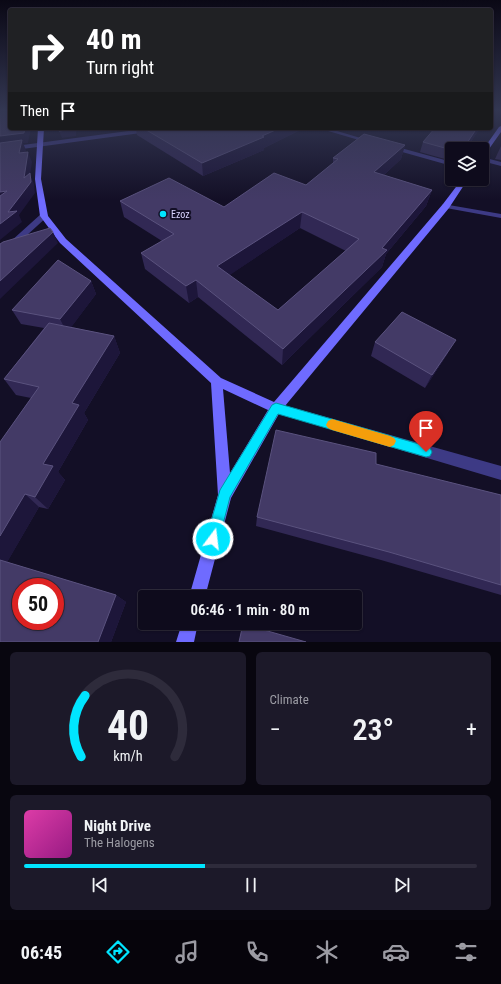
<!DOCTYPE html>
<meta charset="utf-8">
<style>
body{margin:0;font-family:"Roboto Condensed",sans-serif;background:#1c1929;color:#f1f3f6;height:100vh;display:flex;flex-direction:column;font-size:15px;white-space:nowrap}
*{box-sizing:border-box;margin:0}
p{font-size:13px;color:#9b9ba3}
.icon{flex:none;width:22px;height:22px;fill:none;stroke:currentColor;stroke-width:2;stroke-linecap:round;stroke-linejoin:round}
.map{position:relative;height:642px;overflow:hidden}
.side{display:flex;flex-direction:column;gap:10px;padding:10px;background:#08060f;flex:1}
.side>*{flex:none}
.guide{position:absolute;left:8px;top:8px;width:485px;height:122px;border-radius:4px;box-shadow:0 1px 3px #0004,0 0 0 1px #2e2b3b;background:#202124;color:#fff;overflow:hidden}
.tools{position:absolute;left:445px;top:142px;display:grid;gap:8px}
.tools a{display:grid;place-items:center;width:44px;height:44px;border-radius:4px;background:#0e0b1c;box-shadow:0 1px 3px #0004,0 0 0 1px #2e2b3b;font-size:20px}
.speed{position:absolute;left:12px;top:578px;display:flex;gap:8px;font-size:20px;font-weight:700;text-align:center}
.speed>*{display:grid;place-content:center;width:52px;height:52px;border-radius:50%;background:#0e0b1c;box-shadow:0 1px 3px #0004,0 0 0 1px #2e2b3b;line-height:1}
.speed .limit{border:6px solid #d22;background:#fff;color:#111}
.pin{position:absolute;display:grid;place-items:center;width:34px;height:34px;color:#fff;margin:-41px -17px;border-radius:50% 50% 50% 0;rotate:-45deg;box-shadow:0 0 4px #0007}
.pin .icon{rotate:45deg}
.me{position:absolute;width:44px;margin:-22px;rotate:15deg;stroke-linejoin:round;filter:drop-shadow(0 0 3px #0008)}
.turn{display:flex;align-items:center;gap:14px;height:84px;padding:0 12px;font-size:18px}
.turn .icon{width:52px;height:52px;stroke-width:2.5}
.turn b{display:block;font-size:28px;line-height:34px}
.then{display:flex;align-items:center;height:38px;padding:0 12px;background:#0003;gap:8px;font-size:15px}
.big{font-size:30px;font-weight:600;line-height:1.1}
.side .card{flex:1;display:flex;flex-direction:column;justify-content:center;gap:6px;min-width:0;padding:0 14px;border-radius:6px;background:#1c1929}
.side .dial{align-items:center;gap:0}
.dial svg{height:104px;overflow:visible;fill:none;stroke:#2e2b3b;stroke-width:7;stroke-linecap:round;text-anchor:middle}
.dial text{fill:#f1f3f6;stroke:none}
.song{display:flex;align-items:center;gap:12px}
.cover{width:48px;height:48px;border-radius:6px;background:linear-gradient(135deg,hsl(320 70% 55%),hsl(310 70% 35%))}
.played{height:4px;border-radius:2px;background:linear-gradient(90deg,#00e5ff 40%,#2e2b3b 40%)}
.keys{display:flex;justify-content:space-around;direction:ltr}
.heat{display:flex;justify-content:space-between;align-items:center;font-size:22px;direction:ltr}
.side .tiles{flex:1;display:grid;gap:10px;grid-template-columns:1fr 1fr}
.card:last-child{grid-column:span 2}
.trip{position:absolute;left:138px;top:590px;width:224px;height:40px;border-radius:4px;background:#0e0b1c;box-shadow:0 1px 3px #0004,0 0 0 1px #2e2b3b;font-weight:600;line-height:40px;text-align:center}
.dock{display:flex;height:64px;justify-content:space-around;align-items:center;background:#06040b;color:#9b9ba3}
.dock .icon{width:28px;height:28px}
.dock .active{color:#00e5ff}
.dock b{font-size:18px;color:#f1f3f6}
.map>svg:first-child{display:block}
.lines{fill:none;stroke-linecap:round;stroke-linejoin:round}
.minor{fill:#3d3a85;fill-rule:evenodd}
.secondary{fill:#6f6bff;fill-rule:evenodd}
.wall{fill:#312854;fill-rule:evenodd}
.shaded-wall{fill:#1d163a}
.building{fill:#433a66;stroke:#5a527e;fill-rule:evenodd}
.route{fill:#00e5ff;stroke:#0095a6}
.slow{fill:#f59e0b}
.poi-dot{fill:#00e5ff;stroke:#130f26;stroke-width:1.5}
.labels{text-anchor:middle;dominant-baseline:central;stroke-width:4;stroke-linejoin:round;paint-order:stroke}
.far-poi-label{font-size:10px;fill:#d9d4ff;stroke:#130f26;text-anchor:start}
</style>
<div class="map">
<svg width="501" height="642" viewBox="0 0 501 642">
<rect width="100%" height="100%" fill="#130f26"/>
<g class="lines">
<path class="minor" d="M151,128H166L163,130L0,152V148Z
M318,128H327L374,142L369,143Z
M390,145L452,162V166L388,148V146Z
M482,157L501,162V166L482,161Z
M443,204L501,214V218L446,208L442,206Z
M41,214H47L48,216L3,257L0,258V251Z
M276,403L501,466V480L276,413L272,412L270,408L272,404Z"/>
<path class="secondary" d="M501,126V132L484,156L482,157V151L499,127Z
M38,128H44L41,179L48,216L66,239L221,378L274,402L443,204L462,179H468L449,208L280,412L231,498L205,597H189L218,495L211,383L60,243L40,216L35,179ZM223,389L268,410L230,473Z
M182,623H198L194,642H176Z"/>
</g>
<path class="wall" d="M122,128H300V130L264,148V150L203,176L137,135L136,129L123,130Z
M480,128L466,149H452V161L420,152L423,142Z
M405,145L401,159L384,175L432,190L426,206L386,254L382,267L282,365L198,297L189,303L145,269L141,253L162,241L124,217L120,201L224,207L306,185L333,164V158ZM300,228L346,251L278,310L229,275Z
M501,146V160L495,159Z
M91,281L96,294L71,327L114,336L120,353L84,413L88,420L58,472L65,480L48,509L39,507L7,562L116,595L126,602L111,642H0V442L31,398L16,395L4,379L44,328L21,324L12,310Z
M375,342L448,353L425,388L371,356Z
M376,464L501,495V595L381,560L256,526L257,517Z"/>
<path class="shaded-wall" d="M25,128H31L28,143H23L26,150L23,164L0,146V136Z
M74,128H76V136L62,138L59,131Z
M122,128H136V129L123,130Z
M280,128H300V130L264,148V150L203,176L202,163L262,136Z
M477,128H480L466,149H463Z
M405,145L401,159L370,188L374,172Z
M28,152L32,162L30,175L34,184L35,193L19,215L22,222L0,240V224L8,212Z
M432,190L426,206L386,254L382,267L282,365L283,349Z
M7,191L0,204V192Z
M302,212L300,228L218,283L217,266Z
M53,232L58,243L0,299V281Z
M196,280L198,297L189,303L186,286Z
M91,281L96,294L67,333L60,319Z
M114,336L120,353L84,413L88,420L58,472L65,480L48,509L35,497L43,464L72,403Z
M456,340L448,353L425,388L432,375Z
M25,494L39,507L5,566L0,563V536Z
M116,595L126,602L111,642H98Z"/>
<path class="building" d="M0,110H10V128H25L24,133L0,136Z
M59,128H74V129L59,131Z
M143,128H280L262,136L264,137L202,163Z
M435,128H477L463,149H452V150L423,142Z
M364,134L405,145L374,172L432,190L382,248L387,250L283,349L196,280L186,286L141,253L174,234L120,201L169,178L224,207L274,173L306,185L338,159L333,158ZM302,212L359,239L278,310L217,266Z
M22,140L19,153L28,152L24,178L30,173L31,182L8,212L17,211L0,224V196L7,191L0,192V143Z
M50,228L53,232L0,281V244L3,242Z
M58,260L91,281L60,319L12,310Z
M402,312L456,340L432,375L375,342Z
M49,323L114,336L72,403L79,405L43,464L53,466L35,497L25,494L0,536V442L39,387L4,379Z
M276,430L376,453V464L501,495V585L389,552L257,517Z
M0,560L116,595L98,642H0ZM21,587H55V621H21Z
M243,624L306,642H239Z"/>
<linearGradient id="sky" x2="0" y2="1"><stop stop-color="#0a0815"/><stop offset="0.55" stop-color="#333752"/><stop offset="1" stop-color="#333752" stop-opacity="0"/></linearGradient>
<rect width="501" height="200" fill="url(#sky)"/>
<path class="route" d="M276,403L426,446L430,448L432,452L430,456L426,457L278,414L230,497L218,544L213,546L208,544L206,539L220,490L272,405Z"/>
<path class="slow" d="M332,419L390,436L394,438L396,441L394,445L390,447L332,430L328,428L326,425L328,421Z"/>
<circle class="poi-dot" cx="163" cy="214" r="4"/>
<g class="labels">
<g class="far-poi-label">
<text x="171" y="214">Ezoz</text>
</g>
</g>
</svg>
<div class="tools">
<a><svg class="icon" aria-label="layers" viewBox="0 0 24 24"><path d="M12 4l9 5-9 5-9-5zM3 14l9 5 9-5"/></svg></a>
</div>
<div class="speed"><div class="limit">50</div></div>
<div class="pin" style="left:426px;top:452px;background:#d93025"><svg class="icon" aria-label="arrive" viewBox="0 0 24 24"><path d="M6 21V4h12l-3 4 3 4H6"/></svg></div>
<svg class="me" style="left:213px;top:539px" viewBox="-20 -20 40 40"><circle r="17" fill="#00e5ff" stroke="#fff" stroke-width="3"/><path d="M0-11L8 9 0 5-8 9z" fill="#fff"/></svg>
<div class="trip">06:46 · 1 min · 80 m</div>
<div class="guide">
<div class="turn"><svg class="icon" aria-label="right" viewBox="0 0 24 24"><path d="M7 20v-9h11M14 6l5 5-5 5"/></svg><div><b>40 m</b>Turn right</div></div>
<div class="then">Then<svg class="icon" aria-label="arrive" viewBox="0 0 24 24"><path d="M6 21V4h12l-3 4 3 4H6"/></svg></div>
</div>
</div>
<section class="side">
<div class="tiles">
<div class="card dial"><svg viewBox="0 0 100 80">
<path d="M14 69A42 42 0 1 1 86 69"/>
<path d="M14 69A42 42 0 0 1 17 22" stroke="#00e5ff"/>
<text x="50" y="56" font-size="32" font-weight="700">40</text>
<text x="50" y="72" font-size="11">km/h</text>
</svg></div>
<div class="card"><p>Climate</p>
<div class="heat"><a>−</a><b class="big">23°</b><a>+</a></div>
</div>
<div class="card">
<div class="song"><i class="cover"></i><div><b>Night Drive</b><p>The Halogens</p></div></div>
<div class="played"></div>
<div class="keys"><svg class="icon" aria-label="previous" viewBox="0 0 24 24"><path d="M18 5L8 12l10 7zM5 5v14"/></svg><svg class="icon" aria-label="pause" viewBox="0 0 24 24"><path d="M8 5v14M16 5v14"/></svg><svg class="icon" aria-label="next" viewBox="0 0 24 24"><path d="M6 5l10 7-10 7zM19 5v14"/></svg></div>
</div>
</div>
</section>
<nav class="dock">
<b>06:45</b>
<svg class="icon active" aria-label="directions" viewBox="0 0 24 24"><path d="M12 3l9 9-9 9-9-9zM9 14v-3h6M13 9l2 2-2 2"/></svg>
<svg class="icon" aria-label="music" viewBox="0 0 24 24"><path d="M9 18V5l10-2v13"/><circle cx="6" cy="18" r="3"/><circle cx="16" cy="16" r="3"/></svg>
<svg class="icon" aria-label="phone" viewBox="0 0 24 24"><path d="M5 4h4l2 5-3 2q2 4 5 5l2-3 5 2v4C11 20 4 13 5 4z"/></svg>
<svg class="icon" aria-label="climate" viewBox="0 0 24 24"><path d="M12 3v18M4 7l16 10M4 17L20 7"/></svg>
<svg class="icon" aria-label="car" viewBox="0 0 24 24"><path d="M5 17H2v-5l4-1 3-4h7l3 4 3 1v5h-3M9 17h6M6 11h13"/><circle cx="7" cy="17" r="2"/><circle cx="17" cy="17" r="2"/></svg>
<svg class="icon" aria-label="filters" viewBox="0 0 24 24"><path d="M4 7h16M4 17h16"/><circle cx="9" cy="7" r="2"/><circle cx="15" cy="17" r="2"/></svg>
</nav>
